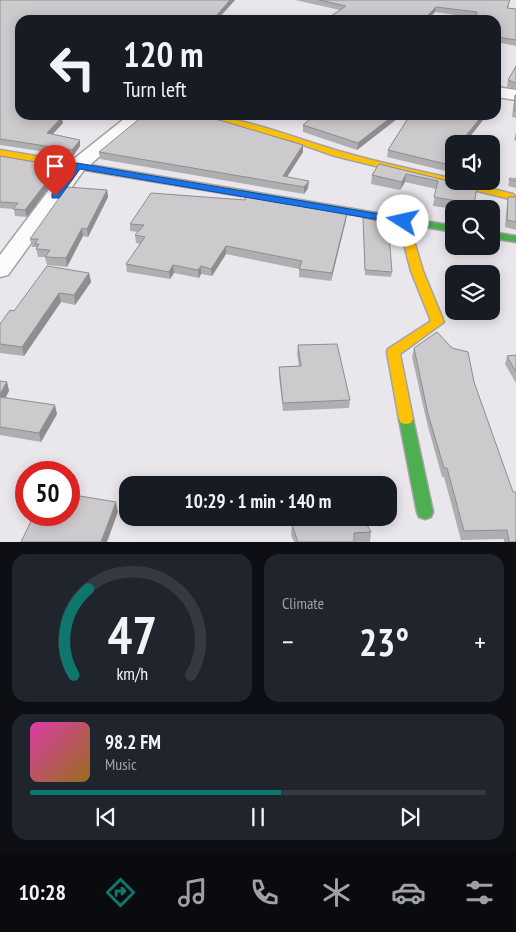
<!DOCTYPE html>
<meta charset="utf-8">
<style>
body{margin:0;font-family:"PT Sans Narrow",sans-serif;background:#20242c;color:#f1f3f6;height:100vh;display:flex;flex-direction:column;font-size:19px;white-space:nowrap}
*{box-sizing:border-box;margin:0}
p{font-size:16px;color:#9ea1a6}
.icon{flex:none;width:28px;height:28px;fill:none;stroke:currentColor;stroke-width:2;stroke-linecap:round;stroke-linejoin:round}
.map{position:relative;height:542px;overflow:hidden}
.sheet{display:flex;flex-direction:column;gap:12px;padding:12px;background:#0d0f14;flex:1}
.sheet>*{flex:none}
.banner{position:absolute;left:15px;top:15px;width:486px;height:105px;border-radius:15px;box-shadow:0 2px 12px #0003;background:#171b24;color:#f1f3f6;overflow:hidden}
.fabs{position:absolute;left:445px;top:135px;display:grid;gap:10px}
.fabs a{display:grid;place-items:center;width:55px;height:55px;border-radius:10px;background:#171b24;box-shadow:0 2px 12px #0003;font-size:25px}
.speed{position:absolute;left:15px;top:461px;display:flex;gap:10px;font-size:25px;font-weight:700;text-align:center}
.speed>*{display:grid;place-content:center;width:65px;height:65px;border-radius:50%;background:#171b24;box-shadow:0 2px 12px #0003;line-height:1}
.speed .limit{border:8px solid #d22;background:#fff;color:#111}
.pin{position:absolute;display:grid;place-items:center;width:42px;height:42px;color:#fff;margin:-51px -21px;border-radius:50% 50% 50% 0;rotate:-45deg;box-shadow:0 0 5px #0007}
.pin .icon{rotate:45deg}
.me{position:absolute;width:55px;margin:-28px;rotate:280deg;stroke-linejoin:round;filter:drop-shadow(0 0 4px #0008)}
.turn{display:flex;align-items:center;gap:18px;height:105px;padding:0 25px;font-size:22px}
.turn .icon{width:65px;height:65px;stroke-width:2.5}
.turn b{display:block;font-size:35px;line-height:42px}
.big{font-size:38px;font-weight:700;line-height:1.1}
.sheet .widget{flex:1;display:flex;flex-direction:column;justify-content:center;gap:8px;min-width:0;padding:0 18px;border-radius:15px;background:#20242c}
.sheet .dial{align-items:center;gap:0}
.dial svg{height:130px;overflow:visible;fill:none;stroke:#363941;stroke-width:7;stroke-linecap:round;text-anchor:middle}
.dial text{fill:#f1f3f6;stroke:none}
.song{display:flex;align-items:center;gap:15px}
.cover{width:60px;height:60px;border-radius:8px;background:linear-gradient(135deg,hsl(320 70% 55%),hsl(40 70% 35%))}
.played{height:5px;border-radius:2px;background:linear-gradient(90deg,#0f766e 55%,#363941 55%)}
.keys{display:flex;justify-content:space-around;direction:ltr}
.heat{display:flex;justify-content:space-between;align-items:center;font-size:28px;direction:ltr}
.sheet .tiles{flex:1;display:grid;gap:12px;grid-template-columns:1fr 1fr}
.widget:last-child{grid-column:span 2}
.trip{position:absolute;left:119px;top:476px;width:278px;height:50px;border-radius:15px;background:#171b24;box-shadow:0 2px 12px #0003;font-weight:700;line-height:50px;text-align:center}
.tab-bar{display:flex;height:80px;justify-content:space-around;align-items:center;background:#090b0e;color:#9ea1a6}
.tab-bar .icon{width:35px;height:35px}
.tab-bar .active{color:#0f766e}
.tab-bar b{font-size:22px;color:#f1f3f6}
.map>svg:first-child{display:block}
.lines{fill:none;stroke-linecap:round;stroke-linejoin:round}
.street-casing{stroke:#a4a2a5;stroke-width:3}
.fast-casing{stroke:#a4a2a5;stroke-width:3}
.slow-casing{stroke:#a4a2a5;stroke-width:3}
.street{fill:#fcfbfc;fill-rule:evenodd}
.fast{fill:#4caf50;fill-rule:evenodd}
.slow{fill:#ffc107;fill-rule:evenodd}
.wall{fill:#afaeb0}
.shaded-wall{fill:#8f8d90}
.building{fill:#cccacd;stroke:#8f8d90}
.route{fill:#1a73e8;stroke:#114b97}
</style>
<div class="map">
<svg width="516" height="542" viewBox="0 0 516 542">
<rect width="100%" height="100%" fill="#eae7ec"/>
<g class="lines">
<g class="street-casing">
<path id="street" d="M496,87L516,90V100L496,97Z
M129,115H147L84,170L8,275L0,277V255L70,162Z"/>
</g>
<g class="fast-casing">
<path id="fast" d="M241,190L454,226V232L238,195L236,193L238,191Z
M491,232L516,236V242L491,238Z
M406,414L411,415L413,419L433,512L431,517L425,519L419,517L417,512L399,419L401,415Z"/>
</g>
<g class="slow-casing">
<path id="slow" d="M190,115C243,115 292,138 342,152C379,163 417,170 454,179V181H461L513,194L515,196L510,199L335,156L292,141Z
M0,150L241,190L246,193L241,196L0,156Z
M403,218L408,221L423,271L444,322L400,354L413,419L411,423L406,424L401,423L399,419L387,352L388,349L431,321L411,271L398,221Z"/>
</g>
<use href="#street" class="street"/>
<use href="#fast" class="fast"/>
<use href="#slow" class="slow"/>
</g>
<path class="wall" d="M0,0H235L217,20H20V115L63,123L52,135L80,146L73,156L0,145Z
M295,0H507L509,6L508,8L516,9V46L496,42V20H475V18L435,12L427,20H325L340,10Z
M516,66V89L507,87L508,80Z
M515,95H516V118L512,117L514,102Z
M315,115H402L357,150L303,132V125Z
M410,115H487L464,144H454L449,162L454,163V173L387,157L388,150Z
M516,132V141L514,140Z
M303,145V152L287,177L308,188L304,194L100,159L99,152Z
M0,156L59,166L60,172L27,217L15,216L14,209L0,208Z
M379,164L477,188L473,209H454L433,206L436,189L405,182L400,190L371,184L372,175Z
M510,178L516,179V188L508,186Z
M107,190L108,197L88,237L83,236L67,267L47,265L45,257H38L36,247H32L30,239Z
M508,197H516V230L505,227L507,204Z
M347,213L346,220L331,281L299,277V269L226,254L212,276L201,274L199,278L174,273L170,279L127,272L126,264L140,244L136,243L135,235L138,232L130,231V224Z
M363,218L392,272L391,277L365,275Z
M89,273L91,282L75,305L61,302L24,356L0,353V324L14,311Z
M298,345L350,400L349,408L283,411L279,376V367L299,366L297,354Z
M414,348L474,382L516,542H504V539L461,540L444,477H442L427,423L412,357Z
M516,355V383L505,364L507,356Z
M0,381L7,382L9,391L6,397L57,414L41,442L0,435Z
M292,525L371,532L370,542H294L291,535Z"/>
<path class="shaded-wall" d="M230,0H235L217,20H216V16Z
M436,7L435,12L427,20H425L426,17Z
M394,115H402L357,150L358,143Z
M483,115H487L464,144H459Z
M62,117L63,123L48,139L47,133Z
M80,140V146L73,156L72,150Z
M303,145V152L283,183V176Z
M454,150V156L447,164L445,161Z
M59,166L60,172L27,217L25,210Z
M406,174L405,182L400,190L402,182Z
M309,181L308,188L304,194V187Z
M107,190L108,197L88,237L87,229Z
M347,213L346,220L331,281L332,273Z
M82,228L83,236L67,267L66,258Z
M226,246V254L212,276L211,269Z
M173,265L174,273L170,279L169,272Z
M201,266V274L199,278L198,270Z
M89,273L91,282L75,305L74,295Z
M59,293L61,302L24,356L22,347Z
M7,382L9,391L1,405L0,402V394Z
M55,405L57,414L41,442L39,433Z
M116,502L118,512L107,542H101Z"/>
<path class="building" d="M0,0H230L216,16H210L206,20H20V115H60L62,117L47,133L80,140L72,150L0,139Z
M319,0H510L507,8L516,9V40L496,37V20H480L483,16L476,15L477,12L436,7L426,17L422,16L418,20H325L346,6Z
M516,66V83L508,80Z
M515,95H516V111H514Z
M144,115H190L219,120L303,145L283,176L309,181L304,187L99,152Z
M315,115H394L358,143L303,125Z
M410,115H483L459,144H454V150L445,161L454,163V166L388,150Z
M0,156L59,166L25,210L13,209L18,203L0,202Z
M379,164L477,188L474,204L434,197L438,181L406,174L402,182L372,175Z
M510,178L516,179V181L509,180Z
M67,187L107,190L87,229L82,228L66,258L45,257L50,250L36,249L39,244H35L38,239H30Z
M151,193L245,200L246,196L347,213L332,273L299,269L302,261L226,246L211,269L201,266L198,270L173,265L169,272L126,264L145,237L135,235L144,225L130,224Z
M508,197H516V222L507,220Z
M363,218L388,223L392,272L365,270Z
M47,266L89,273L74,295L59,293L22,347L0,344V324L10,310L14,311Z
M437,332L452,348L468,352L474,382L513,492H516V542H509L507,530L464,531L447,468H444L428,414L414,348Z
M337,344L350,400L283,403L279,367L301,366L298,345Z
M516,355V372L507,356Z
M0,381L7,382L0,394Z
M0,397L55,405L39,433L0,427Z
M80,496L116,502L101,542H21L34,515H69V504L76,506Z
M319,518H363L371,532L354,533V542H298L292,525Z"/>
<path class="route" d="M77,163L403,218L408,221L403,224L80,169L59,198H52V194L74,164Z"/>
</svg>
<div class="fabs">
<a><svg class="icon" aria-label="sound" viewBox="0 0 24 24"><path d="M4 9h4l5-4v14l-5-4H4zM17 9q2 3 0 6"/></svg></a>
<a><svg class="icon" aria-label="search" viewBox="0 0 24 24"><circle cx="10" cy="10" r="6"/><path d="M15 15l6 6"/></svg></a>
<a><svg class="icon" aria-label="layers" viewBox="0 0 24 24"><path d="M12 4l9 5-9 5-9-5zM3 14l9 5 9-5"/></svg></a>
</div>
<div class="speed"><div class="limit">50</div></div>
<div class="pin" style="left:55px;top:196px;background:#d93025"><svg class="icon" aria-label="arrive" viewBox="0 0 24 24"><path d="M6 21V4h12l-3 4 3 4H6"/></svg></div>
<svg class="me" style="left:403px;top:221px" viewBox="-20 -20 40 40"><circle r="19" fill="#fff"/><path d="M0-13L10 11 0 6-10 11z" fill="#1a73e8"/></svg>
<div class="trip">10:29 · 1 min · 140 m</div>
<div class="banner">
<div class="turn"><svg class="icon" aria-label="left" viewBox="0 0 24 24"><path d="M17 20v-9H6M10 6l-5 5 5 5"/></svg><div><b>120 m</b>Turn left</div></div>
</div>
</div>
<section class="sheet">
<div class="tiles">
<div class="widget dial"><svg viewBox="0 0 100 80">
<path d="M14 69A42 42 0 1 1 86 69"/>
<path d="M14 69A42 42 0 0 1 23 16" stroke="#0f766e"/>
<text x="50" y="56" font-size="32" font-weight="700">47</text>
<text x="50" y="72" font-size="11">km/h</text>
</svg></div>
<div class="widget"><p>Climate</p>
<div class="heat"><a>−</a><b class="big">23°</b><a>+</a></div>
</div>
<div class="widget">
<div class="song"><i class="cover"></i><div><b>98.2 FM</b><p>Music</p></div></div>
<div class="played"></div>
<div class="keys"><svg class="icon" aria-label="previous" viewBox="0 0 24 24"><path d="M18 5L8 12l10 7zM5 5v14"/></svg><svg class="icon" aria-label="pause" viewBox="0 0 24 24"><path d="M8 5v14M16 5v14"/></svg><svg class="icon" aria-label="next" viewBox="0 0 24 24"><path d="M6 5l10 7-10 7zM19 5v14"/></svg></div>
</div>
</div>
</section>
<nav class="tab-bar">
<b>10:28</b>
<svg class="icon active" aria-label="directions" viewBox="0 0 24 24"><path d="M12 3l9 9-9 9-9-9zM9 14v-3h6M13 9l2 2-2 2"/></svg>
<svg class="icon" aria-label="music" viewBox="0 0 24 24"><path d="M9 18V5l10-2v13"/><circle cx="6" cy="18" r="3"/><circle cx="16" cy="16" r="3"/></svg>
<svg class="icon" aria-label="phone" viewBox="0 0 24 24"><path d="M5 4h4l2 5-3 2q2 4 5 5l2-3 5 2v4C11 20 4 13 5 4z"/></svg>
<svg class="icon" aria-label="climate" viewBox="0 0 24 24"><path d="M12 3v18M4 7l16 10M4 17L20 7"/></svg>
<svg class="icon" aria-label="car" viewBox="0 0 24 24"><path d="M5 17H2v-5l4-1 3-4h7l3 4 3 1v5h-3M9 17h6M6 11h13"/><circle cx="7" cy="17" r="2"/><circle cx="17" cy="17" r="2"/></svg>
<svg class="icon" aria-label="filters" viewBox="0 0 24 24"><path d="M4 7h16M4 17h16"/><circle cx="9" cy="7" r="2"/><circle cx="15" cy="17" r="2"/></svg>
</nav>
